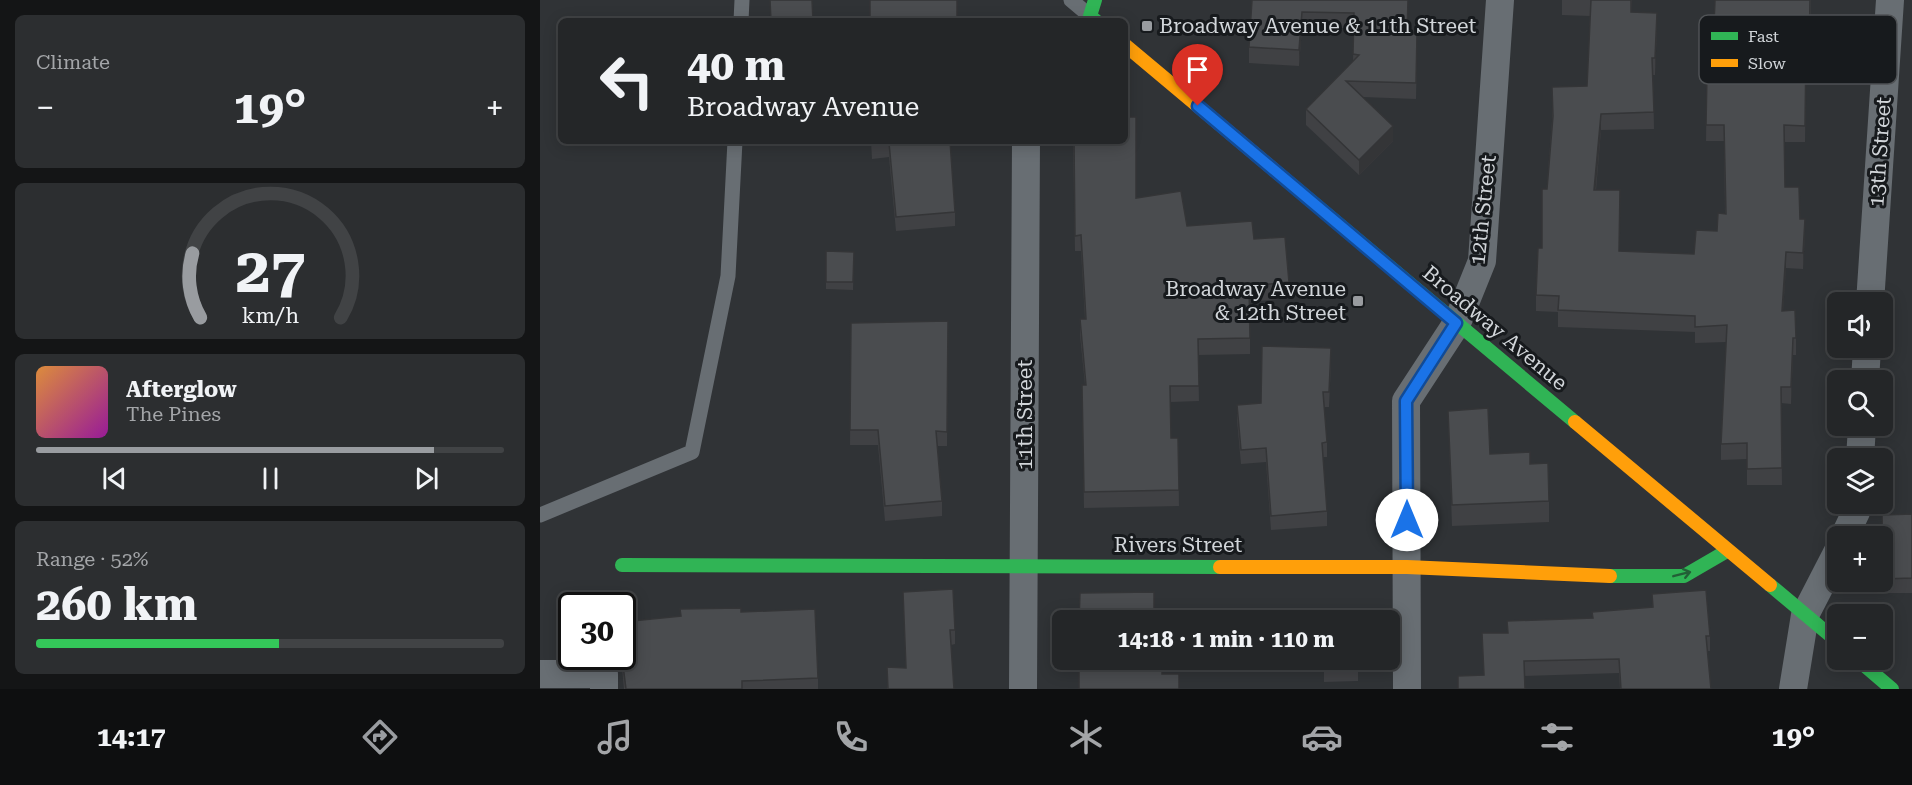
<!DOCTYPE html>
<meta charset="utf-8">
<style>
body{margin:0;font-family:"Roboto Serif",serif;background:#2c2e30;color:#f1f3f6;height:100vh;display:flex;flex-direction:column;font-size:22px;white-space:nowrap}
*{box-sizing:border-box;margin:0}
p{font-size:20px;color:#a3a5a8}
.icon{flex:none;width:33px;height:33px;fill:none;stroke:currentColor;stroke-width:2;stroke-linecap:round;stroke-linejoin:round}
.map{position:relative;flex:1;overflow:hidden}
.side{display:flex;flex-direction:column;gap:15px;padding:15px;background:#141516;width:540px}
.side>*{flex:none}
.top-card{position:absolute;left:18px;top:18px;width:570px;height:126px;border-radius:9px;box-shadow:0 3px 15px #0003,0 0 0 2px #414345;background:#242628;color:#f1f3f6;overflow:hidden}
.fabs{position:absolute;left:1287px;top:292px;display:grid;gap:12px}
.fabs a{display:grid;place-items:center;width:66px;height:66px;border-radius:9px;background:#242628;box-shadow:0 3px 15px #0003,0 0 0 2px #414345;font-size:30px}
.speed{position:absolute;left:18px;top:592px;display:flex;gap:12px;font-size:30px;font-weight:700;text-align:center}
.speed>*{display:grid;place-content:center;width:78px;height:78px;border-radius:50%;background:#242628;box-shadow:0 3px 15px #0003,0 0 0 2px #414345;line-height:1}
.speed .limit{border:3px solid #111;border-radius:9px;background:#fff;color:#111}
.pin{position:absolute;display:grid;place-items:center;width:51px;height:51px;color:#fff;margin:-62px -26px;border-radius:50% 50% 50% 0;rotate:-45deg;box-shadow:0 0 6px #0007}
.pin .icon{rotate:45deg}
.me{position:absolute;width:66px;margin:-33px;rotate:0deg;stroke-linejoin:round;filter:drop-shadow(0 0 4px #0008)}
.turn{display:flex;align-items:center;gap:21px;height:126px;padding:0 30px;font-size:27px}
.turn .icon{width:78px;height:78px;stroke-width:2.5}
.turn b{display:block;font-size:42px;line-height:51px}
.big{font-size:45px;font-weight:700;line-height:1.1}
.side .widget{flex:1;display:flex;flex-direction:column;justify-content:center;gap:9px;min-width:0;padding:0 21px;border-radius:9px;background:#2c2e30}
.side .dial{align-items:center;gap:0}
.dial svg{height:156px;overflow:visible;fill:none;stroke:#414345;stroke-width:7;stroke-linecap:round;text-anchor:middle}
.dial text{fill:#f1f3f6;stroke:none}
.song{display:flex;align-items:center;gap:18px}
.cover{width:72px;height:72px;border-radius:9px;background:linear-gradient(135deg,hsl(30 70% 55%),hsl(300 70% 35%))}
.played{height:6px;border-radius:3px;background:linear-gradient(90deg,#999ca0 85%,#414345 85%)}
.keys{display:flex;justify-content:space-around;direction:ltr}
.heat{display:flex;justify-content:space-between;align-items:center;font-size:33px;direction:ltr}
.charge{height:9px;border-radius:4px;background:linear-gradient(90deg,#34c759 52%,#414345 0)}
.trip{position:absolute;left:512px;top:610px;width:348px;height:60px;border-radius:9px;background:#242628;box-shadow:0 3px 15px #0003,0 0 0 2px #414345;font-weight:700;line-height:60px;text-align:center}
.menu{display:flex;height:96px;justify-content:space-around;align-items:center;background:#0e0f10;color:#a3a5a8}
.menu .icon{width:42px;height:42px}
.menu .selected{color:#999ca0}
.menu b{font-size:27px;color:#f1f3f6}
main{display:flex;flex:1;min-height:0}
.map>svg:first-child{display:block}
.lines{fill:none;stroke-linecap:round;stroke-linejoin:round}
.lane{stroke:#686e73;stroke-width:15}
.street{stroke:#686e73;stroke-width:28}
.fast{stroke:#30b455;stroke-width:14}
.slow{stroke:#ff9f0a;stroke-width:14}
.wall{fill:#404144}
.shaded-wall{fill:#343537}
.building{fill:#4a4c4f;stroke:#343537;stroke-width:1.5}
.oneway{stroke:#225f36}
.route-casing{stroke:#114b97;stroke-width:15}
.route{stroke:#1a73e8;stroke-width:10}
.poi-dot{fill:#999ca0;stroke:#171a1d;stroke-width:2}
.labels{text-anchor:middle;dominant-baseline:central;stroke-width:6;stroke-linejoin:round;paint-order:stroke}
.poi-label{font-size:21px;fill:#d1d5d9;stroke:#171a1d;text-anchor:start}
.street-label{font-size:21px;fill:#d1d5d9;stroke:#171a1d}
.key{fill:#171a1d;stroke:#4f5255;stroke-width:1.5}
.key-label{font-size:16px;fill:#d1d5d9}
</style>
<main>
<section class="side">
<div class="widget"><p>Climate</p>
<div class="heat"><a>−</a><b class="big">19°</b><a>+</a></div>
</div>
<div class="widget dial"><svg viewBox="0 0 100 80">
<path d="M14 69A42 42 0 1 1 86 69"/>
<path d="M14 69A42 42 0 0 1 10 36" stroke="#999ca0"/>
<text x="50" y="56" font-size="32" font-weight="700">27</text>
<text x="50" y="72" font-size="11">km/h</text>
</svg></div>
<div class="widget">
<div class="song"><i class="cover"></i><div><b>Afterglow</b><p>The Pines</p></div></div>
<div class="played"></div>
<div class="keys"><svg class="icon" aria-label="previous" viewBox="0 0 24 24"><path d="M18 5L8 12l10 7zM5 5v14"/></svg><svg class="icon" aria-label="pause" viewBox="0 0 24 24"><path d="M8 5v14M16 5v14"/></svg><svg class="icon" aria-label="next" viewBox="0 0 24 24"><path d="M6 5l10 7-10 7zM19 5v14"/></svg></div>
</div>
<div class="widget"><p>Range · 52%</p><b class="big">260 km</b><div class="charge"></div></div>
</section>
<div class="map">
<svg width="1372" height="689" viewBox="0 0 1372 689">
<rect width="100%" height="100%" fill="#303336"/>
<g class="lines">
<path class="lane" d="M531,0L550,16
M201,21L202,0
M0,515L152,452L188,276L195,141"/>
<path class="street" d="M1330,303L1350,0
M1325,381L1327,348
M1320,459L1322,426
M1304,537L1316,512L1317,504
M0,674H64V689
M483,689L486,141
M867,689L866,401L917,323L942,261L960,0
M1253,689L1265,615L1298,551"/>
<path class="fast" d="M555,0L550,16L556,21
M739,174L1035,422
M82,565L680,567
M1070,576H1144L1187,551
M1230,585L1298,642
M1318,660L1352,689"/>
<path class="slow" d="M585,45L739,174
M1035,422L1230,585
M680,567H867L1070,576"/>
</g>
<path class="wall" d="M712,0H868V34L877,50L876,99L823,97L853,141L819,175L766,125V109L813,61L814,28H762L759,66L709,63V47Z
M1022,0H1092L1091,12L1117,29L1115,75H1113L1114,129L1061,130L1056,190L1079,251L1154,254L1177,231L1185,214L1184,141H1166L1167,73H1172L1175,0H1271L1269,68H1266L1265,142H1244L1245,187L1260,219L1265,235L1263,269L1246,268L1243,311L1256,338V355H1253L1251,404L1241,403L1242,485H1207V459L1181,460V444L1186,342L1155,343V332L1018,327V312L996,311V295L1002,248L1012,121V87L1047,86L1050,16L1022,15Z
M331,141H410L415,212V226L356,231L349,157L332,159Z
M533,141L596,198L647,226L714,239L749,282V298L710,302V354L658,355L659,401L631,402V438H638L639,506L544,508L542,385H545L540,335V319H545L541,251H535Z
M286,251L314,252L313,290L286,289Z
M408,321L407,446H397L402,501V516L345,521L338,445H310L311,323Z
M791,363L789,407H784L787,442V457H783L787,511V526L731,530L726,462L701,464L697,420V405L721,403Z
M908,411L950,454L990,464L1009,501V522L912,526Z
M1372,514V593H1343L1342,537Z
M363,592L415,630V644L411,645L414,689H347V667L366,668Z
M1112,594L1170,636V651H1167L1171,689H1080L1079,673L984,676L943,675L1052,618L1112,607Z
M201,612L278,678V689H84L81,657Z
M784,660H818V681L784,682Z"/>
<path class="shaded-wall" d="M762,12V28L759,66V50Z
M1117,13V29L1115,75V58Z
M1061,114V130L1054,206V190Z
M853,126V141L819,175V160Z
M1265,219V235L1263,269V253Z
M1246,252V268L1242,328V311Z
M1253,338V355L1251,404V387Z"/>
<path class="building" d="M230,0H272L273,21H231Z
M330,0H417V21H330Z
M712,0H868L867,34H877L876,83L806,81L853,126L819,160L766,109L819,55L813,54L814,13L762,12L759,50L709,47Z
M1051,0H1091V12L1117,13L1115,58H1112L1114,112L1061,114L1054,190H1080L1079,251L1154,254L1156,230L1177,231L1178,213L1186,214L1184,125H1166L1167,73H1172L1175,0H1270L1269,52H1266L1265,126L1244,125L1245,187H1259L1260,219H1265L1263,253L1246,252L1242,311L1255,310L1256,338H1253L1251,387H1241L1242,468L1207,469V443L1181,444L1187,325L1155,327V316L1018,310L1019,296L996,295L998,248H1002V189H1007L1013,116L1012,87L1047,86Z
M585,117H596V198L641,191L647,226L712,221L714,239L745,237L749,282L709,286L710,338L658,339L659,386H630L631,438H638L639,490L544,492L542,385H546L540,319H546L541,235L535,236L534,141H585Z
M332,141H410L415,212L356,217L349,143L332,144Z
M286,251L314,252L313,282H286Z
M408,321L407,432L396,431L402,501L345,506L338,430H310L311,323Z
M722,346L791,348L789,392H783L787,442L782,443L787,511L731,516L726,448L701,450L697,405L721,403Z
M948,408L950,454L990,452V464L1008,463L1009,501L912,505L908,411Z
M1372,514V578L1343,579L1342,515Z
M413,589L415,630H410L414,689H348L347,667L366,668L363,592Z
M1166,590L1170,636H1166L1171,689H1081L1079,659L984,661L985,689H918V676L944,675L942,633H968L967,621L1053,618L1052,612L1113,607L1112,594Z
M614,592V621H539L540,593Z
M201,608V612L275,609L278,678L202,681V689H86L82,657V622L141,616L140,609Z
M817,610V621H783V611Z
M539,660H614V671H622V674H639V689H539Z
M784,660H818V666L784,667Z"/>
<defs><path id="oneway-shaft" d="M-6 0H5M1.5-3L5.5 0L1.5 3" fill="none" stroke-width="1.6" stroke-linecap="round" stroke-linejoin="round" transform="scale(1.5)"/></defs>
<use class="oneway" href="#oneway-shaft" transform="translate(1142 574) rotate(-14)"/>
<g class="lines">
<g class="route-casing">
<path id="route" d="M658,106L916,323L866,401L867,520"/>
</g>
<use href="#route" class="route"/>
</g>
<g class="poi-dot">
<rect x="601" y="20" width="12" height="12" rx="3"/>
<rect x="812" y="295" width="12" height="12" rx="3"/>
</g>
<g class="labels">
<g class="poi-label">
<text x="619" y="26">Broadway Avenue &amp; 11th Street</text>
<text x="806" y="289" text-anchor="end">Broadway Avenue<tspan x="806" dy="24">&amp; 12th Street</tspan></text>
</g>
<g class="street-label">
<text transform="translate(1340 152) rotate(-86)">13th Street</text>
<text transform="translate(943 210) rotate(-84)">12th Street</text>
<text transform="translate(955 328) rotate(40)">Broadway Avenue</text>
<text transform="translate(485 415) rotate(-90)">11th Street</text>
<text x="638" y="545">Rivers Street</text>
</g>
</g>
<rect x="1159" y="15" width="198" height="69" rx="9" class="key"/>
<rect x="1171" y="32" width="27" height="8" fill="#30b455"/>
<rect x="1171" y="59" width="27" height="8" fill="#ff9f0a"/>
<g class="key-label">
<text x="1208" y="42">Fast</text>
<text x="1208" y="69">Slow</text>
</g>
</svg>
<div class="fabs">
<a><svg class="icon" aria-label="sound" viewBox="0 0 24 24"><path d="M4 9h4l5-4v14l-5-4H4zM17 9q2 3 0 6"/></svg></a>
<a><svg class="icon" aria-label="search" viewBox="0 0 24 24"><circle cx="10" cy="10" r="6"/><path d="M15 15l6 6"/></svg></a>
<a><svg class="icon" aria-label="layers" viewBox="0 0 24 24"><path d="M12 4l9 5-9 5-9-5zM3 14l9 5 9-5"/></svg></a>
<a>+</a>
<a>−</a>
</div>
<div class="speed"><div class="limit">30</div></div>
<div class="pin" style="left:658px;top:106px;background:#d93025"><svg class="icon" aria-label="arrive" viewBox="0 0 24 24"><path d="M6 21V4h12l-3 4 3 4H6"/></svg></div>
<svg class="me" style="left:867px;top:520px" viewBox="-20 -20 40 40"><circle r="19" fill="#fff"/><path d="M0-13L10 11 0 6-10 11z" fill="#1a73e8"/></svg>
<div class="trip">14:18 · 1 min · 110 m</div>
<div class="top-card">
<div class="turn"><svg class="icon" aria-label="left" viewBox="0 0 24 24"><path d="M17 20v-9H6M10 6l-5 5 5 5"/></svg><div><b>40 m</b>Broadway Avenue</div></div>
</div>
</div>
</main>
<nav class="menu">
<b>14:17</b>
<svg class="icon selected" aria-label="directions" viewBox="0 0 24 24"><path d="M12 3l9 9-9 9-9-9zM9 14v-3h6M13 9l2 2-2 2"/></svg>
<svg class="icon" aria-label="music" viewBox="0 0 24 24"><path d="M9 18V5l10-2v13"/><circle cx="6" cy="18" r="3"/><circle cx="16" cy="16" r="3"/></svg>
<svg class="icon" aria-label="phone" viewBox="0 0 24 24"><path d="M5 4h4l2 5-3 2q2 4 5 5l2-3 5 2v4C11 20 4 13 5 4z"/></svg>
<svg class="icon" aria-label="climate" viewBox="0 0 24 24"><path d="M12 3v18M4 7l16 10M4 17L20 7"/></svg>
<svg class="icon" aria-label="car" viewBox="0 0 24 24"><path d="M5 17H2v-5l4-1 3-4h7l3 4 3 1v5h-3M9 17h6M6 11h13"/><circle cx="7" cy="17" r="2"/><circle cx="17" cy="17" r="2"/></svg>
<svg class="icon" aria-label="filters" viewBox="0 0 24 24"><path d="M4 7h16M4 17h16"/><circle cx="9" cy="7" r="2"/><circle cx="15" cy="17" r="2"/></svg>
<b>19°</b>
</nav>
